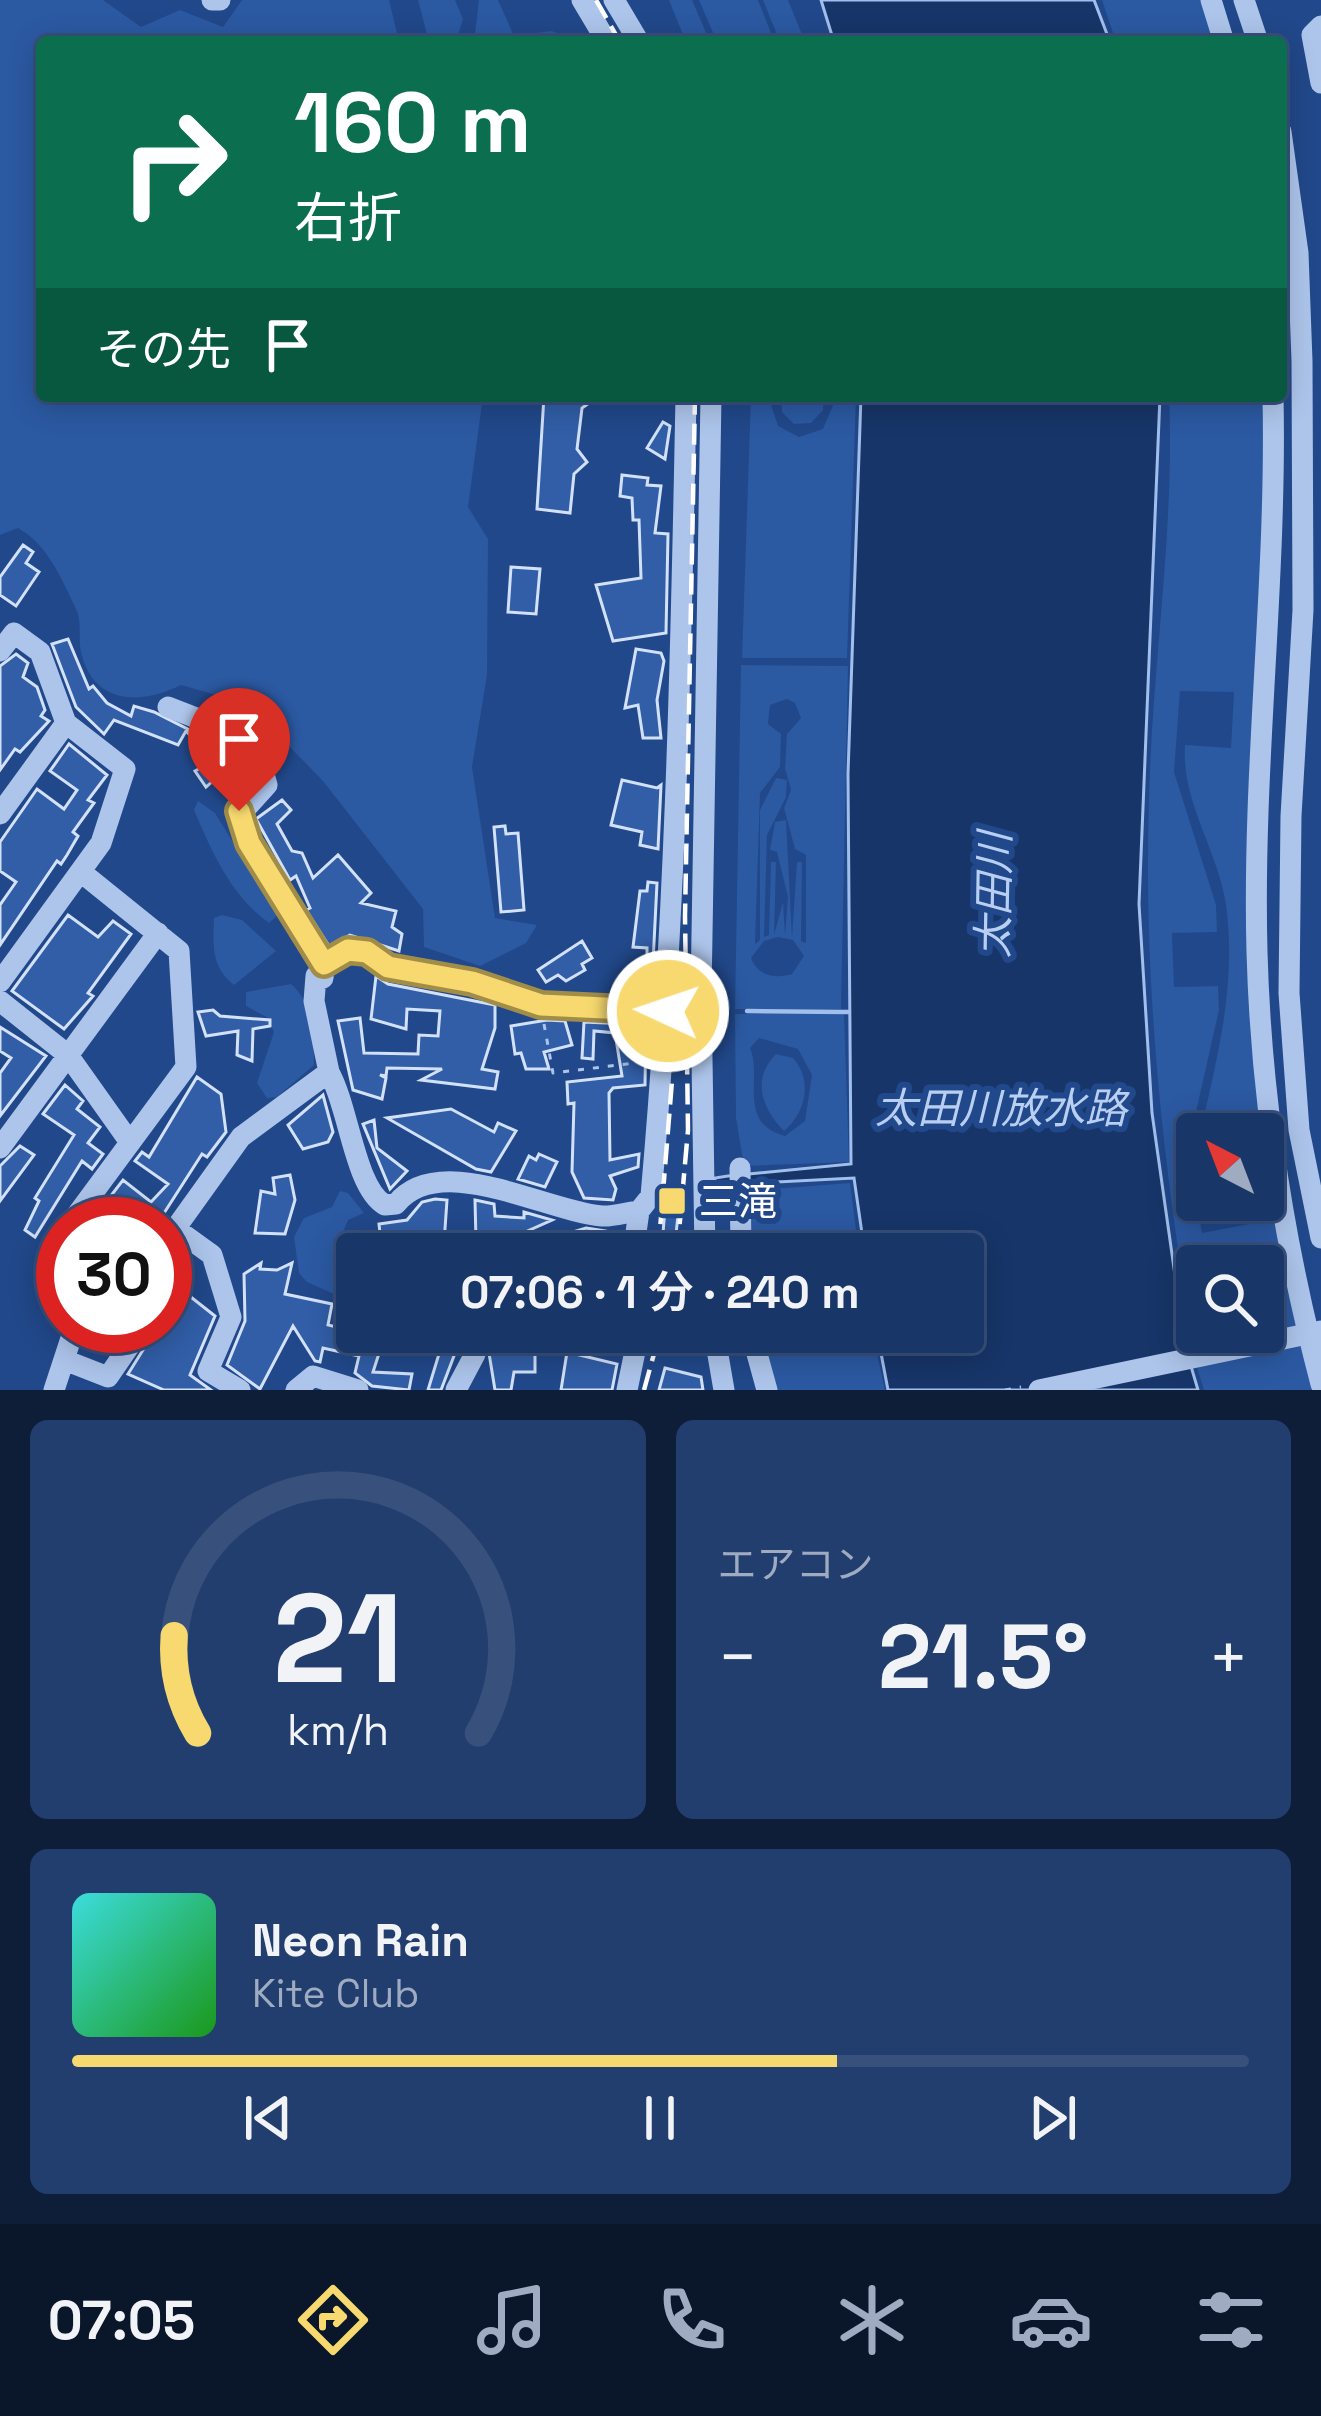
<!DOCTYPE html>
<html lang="ja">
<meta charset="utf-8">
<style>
body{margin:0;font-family:"Space Grotesk","Noto Sans JP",sans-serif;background:#223e6e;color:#f1f3f6;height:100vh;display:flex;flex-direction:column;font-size:45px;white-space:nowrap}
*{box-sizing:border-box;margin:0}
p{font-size:39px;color:#9fabc0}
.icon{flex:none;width:66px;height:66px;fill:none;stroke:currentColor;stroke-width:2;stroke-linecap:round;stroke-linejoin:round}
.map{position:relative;height:1390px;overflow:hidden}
.sheet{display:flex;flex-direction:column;gap:30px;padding:30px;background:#0e1e39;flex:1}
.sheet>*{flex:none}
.banner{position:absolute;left:36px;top:36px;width:1251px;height:366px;border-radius:12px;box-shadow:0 6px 30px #0003,0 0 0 3px #37507c;background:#0b6e4f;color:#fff;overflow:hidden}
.needle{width:78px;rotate:318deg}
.controls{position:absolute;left:1176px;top:1113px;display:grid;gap:24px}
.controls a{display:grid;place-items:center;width:108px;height:108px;border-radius:12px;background:#193668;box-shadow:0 6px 30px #0003,0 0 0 3px #37507c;font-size:60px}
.speed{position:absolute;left:36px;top:1197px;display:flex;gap:24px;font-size:60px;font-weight:700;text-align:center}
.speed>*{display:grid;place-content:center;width:156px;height:156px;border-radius:50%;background:#193668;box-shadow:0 6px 30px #0003,0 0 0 3px #37507c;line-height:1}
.speed .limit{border:18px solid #d22;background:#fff;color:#111}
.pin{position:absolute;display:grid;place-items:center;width:102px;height:102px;color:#fff;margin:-123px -51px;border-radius:50% 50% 50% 0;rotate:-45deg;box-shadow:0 0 12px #0007}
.pin .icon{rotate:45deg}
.me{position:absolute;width:132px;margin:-66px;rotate:273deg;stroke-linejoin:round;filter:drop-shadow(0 0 9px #0008)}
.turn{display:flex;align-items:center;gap:42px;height:252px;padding:0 60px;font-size:54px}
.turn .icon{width:156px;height:156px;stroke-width:2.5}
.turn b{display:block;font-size:84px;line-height:102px}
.then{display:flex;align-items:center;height:114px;padding:0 60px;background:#0003;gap:24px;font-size:45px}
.big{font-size:90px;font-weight:600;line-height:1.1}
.sheet .widget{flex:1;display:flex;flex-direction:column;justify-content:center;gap:18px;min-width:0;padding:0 42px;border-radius:18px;background:#223e6e}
.sheet .dial{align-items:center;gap:0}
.dial svg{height:312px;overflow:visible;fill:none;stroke:#37507c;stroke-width:7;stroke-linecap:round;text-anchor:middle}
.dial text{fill:#f1f3f6;stroke:none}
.song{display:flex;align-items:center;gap:36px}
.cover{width:144px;height:144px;border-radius:18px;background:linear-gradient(135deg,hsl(180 70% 55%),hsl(120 70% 35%))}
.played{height:12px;border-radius:6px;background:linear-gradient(90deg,#f7d96f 65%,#37507c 65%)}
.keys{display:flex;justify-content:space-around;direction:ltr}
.heat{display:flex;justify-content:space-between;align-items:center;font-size:66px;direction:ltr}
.sheet .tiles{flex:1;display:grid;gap:30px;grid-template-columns:1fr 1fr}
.widget:last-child{grid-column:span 2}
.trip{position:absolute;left:336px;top:1233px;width:648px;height:120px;border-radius:12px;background:#193668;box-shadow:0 6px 30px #0003,0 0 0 3px #37507c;font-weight:600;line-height:120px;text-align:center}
.dock{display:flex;height:192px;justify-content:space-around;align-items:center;background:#0a162a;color:#9fabc0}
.dock .icon{width:84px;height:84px}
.dock .active{color:#f7d96f}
.dock b{font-size:54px;color:#f1f3f6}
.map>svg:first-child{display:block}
.green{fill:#2b59a2;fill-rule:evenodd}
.water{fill:#173569;stroke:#a1bfec;stroke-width:3}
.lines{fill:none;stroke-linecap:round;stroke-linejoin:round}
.stream{stroke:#a1bfec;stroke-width:4.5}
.building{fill:#315ea7;stroke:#d2e1f8;stroke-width:3}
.path{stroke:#adc5eb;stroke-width:3;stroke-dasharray:6 9;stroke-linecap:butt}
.minor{stroke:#adc5eb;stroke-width:21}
.rail{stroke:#fff;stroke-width:4.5;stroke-dasharray:21 9;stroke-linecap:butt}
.path-bridge{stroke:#adc5eb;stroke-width:3;stroke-dasharray:6 9;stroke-linecap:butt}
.minor-bridge{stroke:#adc5eb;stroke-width:21}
.route-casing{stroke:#a18d48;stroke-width:30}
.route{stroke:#f7d96f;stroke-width:21}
.poi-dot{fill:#f7d96f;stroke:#21488a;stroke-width:4.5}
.labels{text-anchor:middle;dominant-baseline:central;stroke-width:12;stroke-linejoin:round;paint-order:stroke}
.poi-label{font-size:39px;fill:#fff;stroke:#21488a;text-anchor:start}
.water-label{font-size:42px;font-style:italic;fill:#b9cff2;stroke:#21488a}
</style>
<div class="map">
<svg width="1321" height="1390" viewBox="0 0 1321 1390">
<rect width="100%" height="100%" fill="#21488a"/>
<path class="green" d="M0,0H103L141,27L180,10L223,27L242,0H389L399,42H42V396H483L468,507L488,539L487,675L472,767L495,918L537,925L526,943L480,966L424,947L423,909L323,781L248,704L181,685C143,704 96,706 82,656C77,641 83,623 76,609C62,579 47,544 18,528L0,535Z
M418,0H455L463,19L456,42H429Z
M479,0H498L514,36L551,31L587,42H474Z
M669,0H692L710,42H686Z
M699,0H758L773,38L717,42Z
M763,0H788L805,42H780Z
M1102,0H1203L1216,42H1116Z
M751,396H768L778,426L799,437L823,429L837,396H856L847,658H742Z
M781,396H823V410L811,423L794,424L782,412Z
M1169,396H1266L1250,890L1302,1333L1195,1355C1163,1169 1143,987 1149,799C1152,665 1175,530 1169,396ZM1180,691L1234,692L1231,748L1185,745C1181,802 1218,850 1226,905C1237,984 1217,1058 1200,1134H1263V1200H1251L1255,1223L1202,1233L1187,1152L1219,1010L1218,986L1174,987L1172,933L1217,932L1216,905L1174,772ZM1197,1266H1263V1332H1197Z
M741,665L848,666L841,1009H735ZM787,699L795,703L801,718L787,734L785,768L791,790L784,808L795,849L806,855V943L801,941L802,862H797L792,937L786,820L775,822L770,850L777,852L788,897L785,935L783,902L774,935L776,862H771L769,935L764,937L767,835L786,797L787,780L776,778L760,810V940L755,944L760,793L780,767L781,734L768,724L770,705ZM778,937L793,940L804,956L792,974C775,979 758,976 751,958L764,941Z
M198,801L215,813L278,915L269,923C231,896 212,852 194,810Z
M222,915L242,920L276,951L234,985C211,966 213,947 214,918Z
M291,984C313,1002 314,1038 314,1065L277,1097L267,1098L257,1083L274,1032L268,1018L246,1006V992Z
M735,1014H844L849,1162L744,1166L736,1118ZM759,1038L798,1049L812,1075L805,1121L785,1136C736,1123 763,1077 750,1048Z
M776,1054L793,1058C813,1080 806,1113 784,1131C762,1109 751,1079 776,1054Z
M850,1183L859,1254H745L744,1191Z
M340,1191L348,1193L364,1213L348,1220L342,1235C356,1254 357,1275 357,1298L352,1302L307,1282L299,1273L294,1237L304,1218L332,1207Z
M755,1332H872L885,1390H772Z
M1303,1338L1316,1390H1204L1195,1361Z"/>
<path class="water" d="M821,0H1094L1110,42H834Z
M861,396H1160L1139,904L1152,1113L1185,1346L1198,1390H888L877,1332H963V1254H865L854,1178L715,1185V1178L728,1176L851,1164L848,774Z"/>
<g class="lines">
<path class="stream" d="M747,1011L849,1012"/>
</g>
<path class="building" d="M544,396H599L582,408L577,449L587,462L574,474L570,513L537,509Z
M663,422L670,426L665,459L647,448Z
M622,475L648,478L647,485L661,486L655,533L668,534L666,633L613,641L596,585L641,578L639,520H633L632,498L620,496Z
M23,545L33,552L26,563L39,572L16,606L0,595V577Z
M511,567L540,569L536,614L508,612Z
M68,639L89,689L93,686L107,703L131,716L134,706L154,712L211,741L203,749L186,731L178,745L114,720L104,734L76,707L52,644Z
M636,649L661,653L664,661L657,700L661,738H643L638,705L625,708Z
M16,654L28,663L23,677L37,687L45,710L41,716L49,721L20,752L15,749L0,770V666Z
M69,744L107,775L88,800L94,803L73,832L78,836L67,855L61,864L57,861L0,945V905L16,882L0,871V842L37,789L64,809L77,790L50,771Z
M224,755L232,764L206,787L195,771Z
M622,780L657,788L661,785L658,849L640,845L642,832L611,825Z
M282,800L291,810L277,824L292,851L302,853L313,878L338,855L371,893L361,903L396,911L392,927L402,934L399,951L350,935L329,946L306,910L310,908L296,876L290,880L256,819Z
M505,826L506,834L518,833L524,910L501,912L494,827Z
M648,882L657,883L653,963H647V948L633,947L640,891H647Z
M68,915L98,937L113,921L131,934L88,993L93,996L64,1029L12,991Z
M582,941L592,958L582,964L585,970L566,981L558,975L546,982L538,970Z
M376,976L388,984L495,1005V1028L482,1069L498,1072L495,1089L421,1080L442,1069L387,1068L386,1076L380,1075L386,1078L382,1099L353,1090L338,1021L360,1018L364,1053L418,1054L419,1035L438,1036L440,1011L407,1009L406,1029L371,1019Z
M213,1010L220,1016L270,1020V1026L253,1029L252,1061L237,1055L238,1031L206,1036L198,1012Z
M547,1020L565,1021L572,1045L544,1052L549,1069H526L521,1053L515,1054L511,1026Z
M584,1022L646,1025L645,1085L613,1088L609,1093L610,1160L639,1154L638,1167L610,1176L616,1189L613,1200L584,1198L572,1172L574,1103L568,1104L567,1082L622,1076L615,1033L594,1031L593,1059L582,1058Z
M0,1027L46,1056L0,1116V1073L11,1058L0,1051Z
M197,1077L221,1094L226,1132L207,1157L202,1154L157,1224H139L126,1211L116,1224H107L96,1215L123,1180L151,1202L168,1184L135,1161L142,1152L149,1157Z
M65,1085L83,1101L77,1109L100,1127L88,1143L103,1154L92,1169L82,1161L35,1237L25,1230L39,1201L35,1198L74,1135L43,1114Z
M323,1095L333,1132L328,1142L303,1149L288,1125Z
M451,1109L494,1132L498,1123L516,1131L491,1172L476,1169L387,1118Z
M374,1120L377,1148L407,1171L390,1189L363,1124Z
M20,1146L34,1155L0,1201V1166Z
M539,1154L557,1162L545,1187L518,1179L529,1156L536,1160Z
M290,1175L295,1200L285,1234L255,1233L261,1191L275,1194L273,1178Z
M666,1196L680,1197L676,1234L663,1233Z
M435,1199L447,1200L444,1243L413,1242V1254L382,1252L379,1224L407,1220L422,1202Z
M475,1200L494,1204L495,1216L524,1218V1212L552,1220L512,1238L514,1242L476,1241Z
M586,1228L606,1231L608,1238L618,1235L619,1248L600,1254L594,1237L570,1244V1250L546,1251V1240Z
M261,1263L260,1269L277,1270L292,1263L285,1294L332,1304L328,1325L357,1332H420L418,1347L383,1341L373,1372L412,1374L409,1390L372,1386L355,1373L359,1356L323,1348L320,1362L315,1361L293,1326L260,1389L227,1365L245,1321L244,1274Z
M187,1294L215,1316L190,1375L211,1390H164L128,1374L158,1326H168Z
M461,1332H486L499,1352L535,1347V1372H514L511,1390H495L488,1347L481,1340L467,1341Z
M442,1344L457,1348L441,1390H428Z
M567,1352L617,1364L612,1390H561Z
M665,1368L701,1377L703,1390H659Z"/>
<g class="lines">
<path class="path" d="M544,1024L553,1073L643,1062
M667,1254L668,1253"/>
<path class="minor" d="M212,0H220
M582,0L607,42
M614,0L639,42
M1211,0L1224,42
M1244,0L1258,42
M1321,26L1312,35L1321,83
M1281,132L1298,253L1302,361L1303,610L1291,816L1289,993L1299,1130L1321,1238
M1273,396C1277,582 1252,767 1257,952C1261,1097 1284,1244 1321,1384
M0,651L14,633L40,652L66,723L125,769L101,843L0,982
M168,707L217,726L265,778L267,785L238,817L303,936L324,965L323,978
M0,814L66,723
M0,1001L68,1055L129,1141
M329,1072C349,1108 355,1188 385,1205L396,1204C439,1150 545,1211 602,1216C613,1217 627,1212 639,1211
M0,1148L158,933
M740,1168L741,1254
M70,1224L186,1067L179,951L81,872
M176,1229L212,1255L231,1317L208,1371L240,1390
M63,1234L53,1256L63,1287
M165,1243L241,1137L329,1072L314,1001L316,976L348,950L367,952L388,966L472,982L541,1005L668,1011
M633,1254L639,1211L651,1196C675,929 681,664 686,396
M705,1254L701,994L711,396
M714,1332L724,1390
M751,1332L767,1390
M67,1361L108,1377L143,1326
M54,1390L75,1326
M296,1390L313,1376L358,1390
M456,1390L475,1354
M627,1390L639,1332"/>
<path class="rail" d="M596,0L620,42
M658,1254L672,1081
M677,1254L688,1130L685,916L695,396
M644,1390L660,1332"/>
<path class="path-bridge" d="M1005,1390L1021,1387"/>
<path class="minor-bridge" d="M1039,1390L1321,1331"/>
</g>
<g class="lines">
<g class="route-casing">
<path id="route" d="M239,811L249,843L324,964L348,950L367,952L388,967L472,982L541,1005L668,1011"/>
</g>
<use href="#route" class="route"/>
</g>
<rect class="poi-dot" x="657" y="1186" width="30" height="30" rx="6"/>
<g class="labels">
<g class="poi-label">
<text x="699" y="1201">三滝</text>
</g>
<g class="water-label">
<text transform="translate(994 895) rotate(-89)">太田川</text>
<text x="1001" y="1108">太田川放水路</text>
</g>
</g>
</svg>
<div class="controls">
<a><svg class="needle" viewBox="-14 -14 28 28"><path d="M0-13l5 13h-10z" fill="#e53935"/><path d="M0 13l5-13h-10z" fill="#9fabc0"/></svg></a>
<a><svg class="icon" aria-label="search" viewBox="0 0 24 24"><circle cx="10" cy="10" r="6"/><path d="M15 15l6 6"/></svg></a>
</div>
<div class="speed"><div class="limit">30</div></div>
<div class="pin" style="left:239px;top:811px;background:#d93025"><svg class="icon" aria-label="arrive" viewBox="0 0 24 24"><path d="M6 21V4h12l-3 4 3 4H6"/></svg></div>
<svg class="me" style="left:668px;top:1011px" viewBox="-20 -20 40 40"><circle r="17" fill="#f7d96f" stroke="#fff" stroke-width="3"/><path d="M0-11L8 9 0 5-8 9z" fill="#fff"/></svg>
<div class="trip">07:06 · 1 分 · 240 m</div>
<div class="banner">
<div class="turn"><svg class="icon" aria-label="right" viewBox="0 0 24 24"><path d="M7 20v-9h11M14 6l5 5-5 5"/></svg><div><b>160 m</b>右折</div></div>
<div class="then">その先<svg class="icon" aria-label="arrive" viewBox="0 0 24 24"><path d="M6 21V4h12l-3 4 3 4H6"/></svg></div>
</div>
</div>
<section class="sheet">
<div class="tiles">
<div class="widget dial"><svg viewBox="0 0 100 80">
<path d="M14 69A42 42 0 1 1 86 69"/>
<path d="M14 69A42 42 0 0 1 8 44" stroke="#f7d96f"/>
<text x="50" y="56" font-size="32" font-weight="700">21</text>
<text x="50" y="72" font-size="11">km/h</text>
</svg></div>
<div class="widget"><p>エアコン</p>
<div class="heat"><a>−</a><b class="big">21.5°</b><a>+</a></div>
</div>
<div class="widget">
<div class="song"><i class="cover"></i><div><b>Neon Rain</b><p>Kite Club</p></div></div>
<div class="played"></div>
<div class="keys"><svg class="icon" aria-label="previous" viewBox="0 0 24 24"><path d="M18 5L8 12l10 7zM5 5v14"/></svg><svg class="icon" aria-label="pause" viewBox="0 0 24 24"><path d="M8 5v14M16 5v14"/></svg><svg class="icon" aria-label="next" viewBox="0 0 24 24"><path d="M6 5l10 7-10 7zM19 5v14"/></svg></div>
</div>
</div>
</section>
<nav class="dock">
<b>07:05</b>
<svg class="icon active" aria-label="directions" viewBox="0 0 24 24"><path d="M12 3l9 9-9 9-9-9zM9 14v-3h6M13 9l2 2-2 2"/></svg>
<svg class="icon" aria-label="music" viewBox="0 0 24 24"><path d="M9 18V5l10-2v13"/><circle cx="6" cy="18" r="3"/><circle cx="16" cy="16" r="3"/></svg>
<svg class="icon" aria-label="phone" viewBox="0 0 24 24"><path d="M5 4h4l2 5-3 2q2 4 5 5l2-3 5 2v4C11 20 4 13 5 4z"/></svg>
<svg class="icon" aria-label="climate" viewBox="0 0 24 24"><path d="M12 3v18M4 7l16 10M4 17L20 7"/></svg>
<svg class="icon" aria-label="car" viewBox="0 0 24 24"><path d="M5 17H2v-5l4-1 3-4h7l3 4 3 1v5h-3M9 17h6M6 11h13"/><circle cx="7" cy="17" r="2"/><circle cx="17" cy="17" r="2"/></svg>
<svg class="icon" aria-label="filters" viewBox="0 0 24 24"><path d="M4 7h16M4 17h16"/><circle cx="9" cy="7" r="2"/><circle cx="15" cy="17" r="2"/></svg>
</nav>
